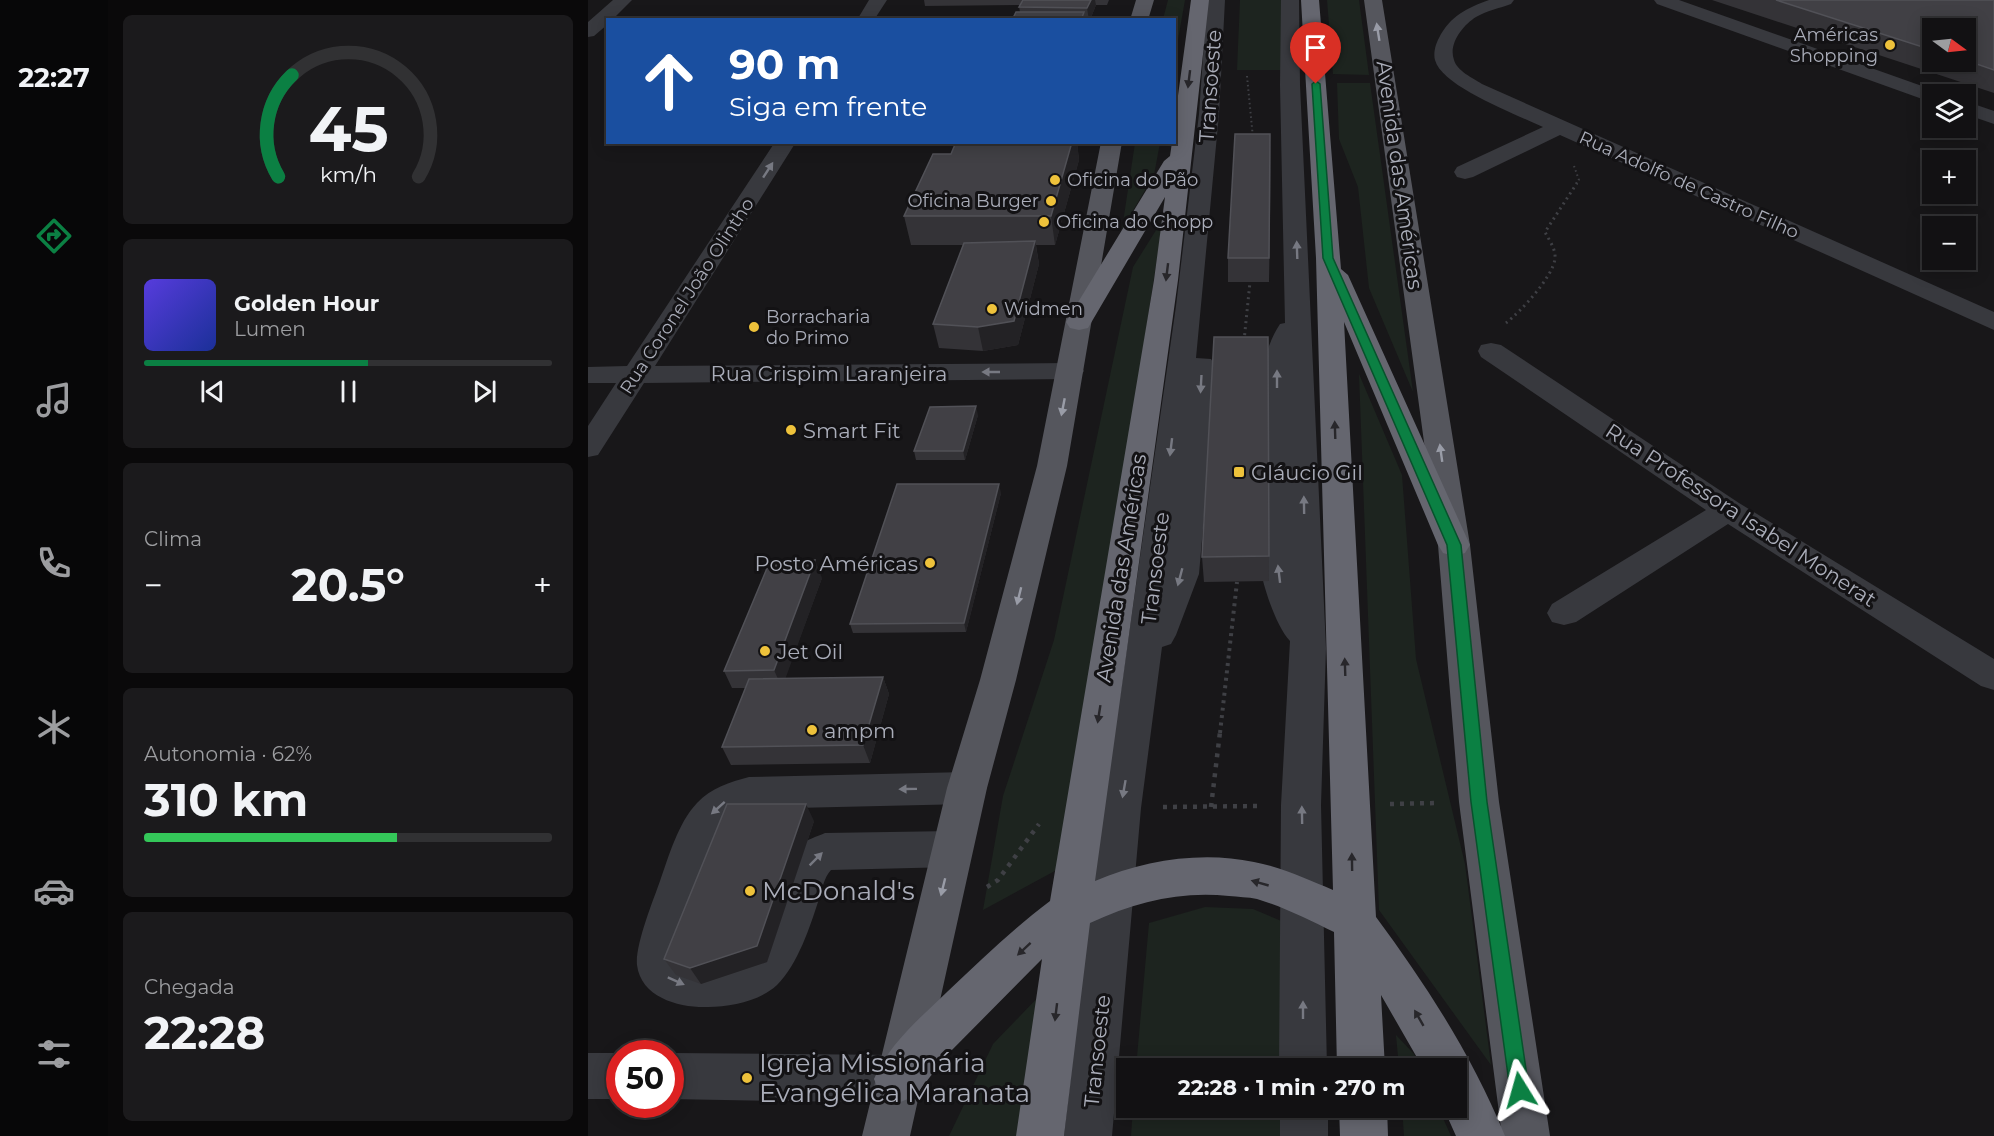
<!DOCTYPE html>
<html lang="pt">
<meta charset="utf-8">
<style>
body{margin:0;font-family:Montserrat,sans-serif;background:#1b1a1c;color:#f1f3f6;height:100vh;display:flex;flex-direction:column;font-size:22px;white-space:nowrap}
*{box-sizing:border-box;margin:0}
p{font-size:20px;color:#9c9da0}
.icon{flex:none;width:33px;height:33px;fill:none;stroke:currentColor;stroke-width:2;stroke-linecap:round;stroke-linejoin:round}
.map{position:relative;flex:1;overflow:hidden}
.panel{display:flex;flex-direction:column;gap:15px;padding:15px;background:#0a090a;width:480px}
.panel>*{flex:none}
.guide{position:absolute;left:18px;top:18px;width:570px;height:126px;border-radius:0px;box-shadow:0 3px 15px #0003,0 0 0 2px #313133;background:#1a4fa0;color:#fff;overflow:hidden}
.needle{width:39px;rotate:105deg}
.controls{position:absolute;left:1334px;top:18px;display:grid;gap:12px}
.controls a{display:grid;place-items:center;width:54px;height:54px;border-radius:0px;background:#121113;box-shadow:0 3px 15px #0003,0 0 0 2px #313133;font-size:30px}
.speed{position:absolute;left:18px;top:1040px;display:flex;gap:12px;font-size:30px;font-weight:700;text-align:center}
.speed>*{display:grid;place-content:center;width:78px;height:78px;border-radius:50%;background:#121113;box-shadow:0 3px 15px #0003,0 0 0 2px #313133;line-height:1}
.speed .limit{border:9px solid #d22;background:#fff;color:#111}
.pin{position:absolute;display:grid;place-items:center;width:51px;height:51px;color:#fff;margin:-62px -26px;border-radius:50% 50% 50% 0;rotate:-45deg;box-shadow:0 0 6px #0007}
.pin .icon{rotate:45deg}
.me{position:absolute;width:66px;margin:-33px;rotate:352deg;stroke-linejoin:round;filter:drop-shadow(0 0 4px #0008)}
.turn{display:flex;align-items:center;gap:21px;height:126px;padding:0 24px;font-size:27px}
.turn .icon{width:78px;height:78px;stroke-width:2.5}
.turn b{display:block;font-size:42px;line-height:51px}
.big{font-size:45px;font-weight:700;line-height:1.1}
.panel .card{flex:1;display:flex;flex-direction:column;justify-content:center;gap:9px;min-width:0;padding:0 21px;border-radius:9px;background:#1b1a1c}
.panel .dial{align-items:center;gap:0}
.dial svg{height:156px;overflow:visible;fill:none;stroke:#313133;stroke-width:7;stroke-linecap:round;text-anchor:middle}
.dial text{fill:#f1f3f6;stroke:none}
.song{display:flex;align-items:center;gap:18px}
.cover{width:72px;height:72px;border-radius:9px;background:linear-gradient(135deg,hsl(250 70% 55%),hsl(230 70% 35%))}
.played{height:6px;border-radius:3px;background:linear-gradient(90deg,#0b8043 55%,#313133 55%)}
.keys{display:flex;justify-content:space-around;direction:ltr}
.heat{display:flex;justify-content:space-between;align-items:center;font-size:33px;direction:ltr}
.charge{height:9px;border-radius:4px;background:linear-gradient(90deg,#34c759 62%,#313133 0)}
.trip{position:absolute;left:528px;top:1058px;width:351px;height:60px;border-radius:0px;background:#121113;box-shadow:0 3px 15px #0003,0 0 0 2px #313133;font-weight:700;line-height:60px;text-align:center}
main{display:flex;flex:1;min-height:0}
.tabs{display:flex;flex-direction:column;width:108px;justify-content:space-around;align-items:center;background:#070708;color:#9c9da0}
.tabs .icon{width:42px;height:42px}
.tabs .current{color:#0b8043}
.tabs b{font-size:27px;color:#f1f3f6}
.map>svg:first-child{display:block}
.green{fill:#1d241f}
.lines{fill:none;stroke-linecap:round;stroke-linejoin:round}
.path-far3{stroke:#3f4045;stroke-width:2;stroke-dasharray:1.5 3;stroke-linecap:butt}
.path-far2{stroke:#3f4045;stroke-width:3;stroke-dasharray:2 4;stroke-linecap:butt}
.path-far1{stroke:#3f4045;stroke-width:4;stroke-dasharray:3 4.5;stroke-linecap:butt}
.path{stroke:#3f4045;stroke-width:4.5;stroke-dasharray:4 6;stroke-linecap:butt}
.minor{fill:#38393e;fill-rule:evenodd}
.major{fill:#55565d;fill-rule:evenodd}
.highway{fill:#65666f;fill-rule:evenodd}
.wall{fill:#343337;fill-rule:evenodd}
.shaded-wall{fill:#232225}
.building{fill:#414045;stroke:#515157;stroke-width:1.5}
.oneway{fill:#999ca7}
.oneway2{fill:#28272b}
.oneway3{fill:#777982}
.route{fill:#0b8043;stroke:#07532c;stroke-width:1.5}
.poi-dot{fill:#eec23b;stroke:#131214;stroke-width:2}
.labels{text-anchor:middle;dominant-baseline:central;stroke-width:6;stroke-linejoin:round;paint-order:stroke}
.far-poi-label{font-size:18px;fill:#aaadb9;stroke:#131214;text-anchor:start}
.far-street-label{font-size:18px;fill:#aaadb9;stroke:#131214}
.street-label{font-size:21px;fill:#aaadb9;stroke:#131214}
.poi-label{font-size:21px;fill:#aaadb9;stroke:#131214;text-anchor:start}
.near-poi-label{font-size:26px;fill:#aaadb9;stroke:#131214;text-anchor:start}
</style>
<main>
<nav class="tabs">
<b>22:27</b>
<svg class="icon current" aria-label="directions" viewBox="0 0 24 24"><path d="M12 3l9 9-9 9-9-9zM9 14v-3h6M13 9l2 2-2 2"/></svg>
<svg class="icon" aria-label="music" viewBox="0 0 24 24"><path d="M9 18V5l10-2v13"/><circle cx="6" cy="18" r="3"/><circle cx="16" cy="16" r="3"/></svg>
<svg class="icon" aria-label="phone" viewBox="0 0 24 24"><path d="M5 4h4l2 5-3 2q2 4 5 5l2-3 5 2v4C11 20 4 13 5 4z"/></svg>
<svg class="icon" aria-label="climate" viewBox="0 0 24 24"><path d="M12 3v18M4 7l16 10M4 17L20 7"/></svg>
<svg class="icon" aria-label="car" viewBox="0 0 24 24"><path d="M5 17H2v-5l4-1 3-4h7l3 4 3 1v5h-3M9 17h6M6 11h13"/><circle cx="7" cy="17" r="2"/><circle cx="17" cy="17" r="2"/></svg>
<svg class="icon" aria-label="filters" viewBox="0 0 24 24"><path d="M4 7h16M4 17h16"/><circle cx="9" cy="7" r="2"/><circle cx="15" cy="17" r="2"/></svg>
</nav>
<section class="panel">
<div class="card dial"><svg viewBox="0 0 100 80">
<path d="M14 69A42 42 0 1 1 86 69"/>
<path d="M14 69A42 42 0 0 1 21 17" stroke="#0b8043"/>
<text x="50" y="56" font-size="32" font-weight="700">45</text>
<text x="50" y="72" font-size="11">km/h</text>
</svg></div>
<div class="card">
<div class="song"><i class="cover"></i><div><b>Golden Hour</b><p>Lumen</p></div></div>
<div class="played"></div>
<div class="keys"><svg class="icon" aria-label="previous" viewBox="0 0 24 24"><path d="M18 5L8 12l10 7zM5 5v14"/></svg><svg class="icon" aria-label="pause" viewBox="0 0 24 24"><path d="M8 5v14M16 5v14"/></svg><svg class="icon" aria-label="next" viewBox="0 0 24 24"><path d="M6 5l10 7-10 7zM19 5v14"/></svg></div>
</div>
<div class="card"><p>Clima</p>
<div class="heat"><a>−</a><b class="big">20.5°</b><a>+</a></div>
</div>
<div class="card"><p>Autonomia · 62%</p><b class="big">310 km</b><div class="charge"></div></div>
<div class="card"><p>Chegada</p><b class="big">22:28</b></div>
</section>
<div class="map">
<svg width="1406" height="1136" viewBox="0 0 1406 1136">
<rect width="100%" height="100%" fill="#181719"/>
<path class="green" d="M580,0H597L587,57L586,20L575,19Z
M652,0H696V70H649Z
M739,0H771L781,75L745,74Z
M749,83H782L825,392L781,288L770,187L751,139Z
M547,143H572L566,175L534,229Z
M575,219L476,866L395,910L415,796L466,640L545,267Z
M771,374L814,475L828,659L877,864L903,1065L791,910Z
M617,907L665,909L703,925L704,1068H548L561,923Z
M458,989L437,1136H361L405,1044Z
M808,1035L826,1054L833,1068H811Z
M545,1107H704L705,1136H543Z
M814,1107H850L863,1136H816Z"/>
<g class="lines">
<path class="path-far3" d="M659,76L665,138
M986,166L991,180L988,184"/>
<path class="path-far2" d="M918,323C933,311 964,278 967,259C968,249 961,240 957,232L989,183
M656,341L662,282"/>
<path class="path-far1" d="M632,733L649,582"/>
<path class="path" d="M802,804L849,803
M575,807L671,806
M623,807L632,732
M399,887L410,880L451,824"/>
<path class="minor" d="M25,0H44L24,20H20V24L6,36L0,37V22Z
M281,0H299L286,20H269Z
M619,0H637L631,114L608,358L623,359L627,365L628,379L611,574L588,635L583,644L574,647L553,808L524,1136H476L513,808L533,690L588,306L611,114Z
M693,0H711L712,85L738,648L733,805L739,1068H691L693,805L702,641C689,627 677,592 673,572L675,368C678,352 683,338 692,324L697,323L692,85Z
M901,0H926L923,4C912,8 898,11 888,17C875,25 860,44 866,60C869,71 885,78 894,84L1406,312V330L972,135L885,177L877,179L869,177L866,172L869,167L955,127C930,115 854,87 847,60C845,53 848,43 851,38C862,16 879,8 901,0Z
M1066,0H1091L1351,92L1353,94H1344V102L1337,100L1069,4Z
M1377,101L1406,111V124L1377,114Z
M187,142H208L67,366L482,363L492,365L496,371L492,377L482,379L56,383L10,455L0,457V426L28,383H0V367L39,366Z
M903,343L913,345L1151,503L1406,659V690L1393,686L1140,524L988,622L976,625L964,622L959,613L964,604L1118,510L893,357L890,351L893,345Z
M379,772L393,777L399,788L393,799L379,804L161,809C150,813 139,822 132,832C118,856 95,933 93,961L97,964C165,975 175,938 194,883C199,871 202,855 212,846C219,839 228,837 237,833L365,831L379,837L385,849L379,861L365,867L243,870C236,877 234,890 231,899C222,927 210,964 189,985C172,1001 143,1007 120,1007C92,1008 53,998 49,965C47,945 65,901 72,881C81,856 90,823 109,803C123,788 142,782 161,777Z
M0,1053H33L32,1099H0Z
M81,1053H82L310,1055L327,1062L334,1079L327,1096L310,1103L82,1099Z
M692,1107H740V1136H692Z"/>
<path class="major" d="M548,0H566L560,20H542Z
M776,0H794L882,545L911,802L962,1136H914L871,802L850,545Z
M513,142H534L479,466L428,680L399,788L322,1136H274L359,788L392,680L449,466Z"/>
<path class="highway" d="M603,0H621L590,280L507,881C556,860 614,851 666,862C693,867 721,880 745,890L728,258L713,0H731L753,269L760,275L882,545L877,553L866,556L855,553L850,545L756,322L788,917C839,986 885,1057 917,1136H868L855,1107H868V1068H835L793,995L797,1068H749L746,932C721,920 696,907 669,899C660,897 650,897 641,896C591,891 548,902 502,923L476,1136H428L454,959L360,1054L327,1096L310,1103L293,1096L286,1079C301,1044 332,1018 359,992C393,960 425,929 462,901L566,280L577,197L500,328L491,330L482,328L478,322L576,161L582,156L584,142H586V125Z
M751,1107H799L800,1136H752Z"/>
</g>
<path class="wall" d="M336,0H521L519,5H508L502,20H424L432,12L431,7L433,5L337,6Z
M1124,0H1406V93ZM1344,28H1377V62H1344Z
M368,142H489L491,160L467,245H448L451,264L430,345L395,351L351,348L345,324L375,245H323L316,216L363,154Z
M683,156L681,282H640V258Z
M680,337L681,581L616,582L614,557Z
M390,415L377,460H328L326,451Z
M413,493L378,632L265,633L262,624Z
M234,578L197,678L295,677L301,694L282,763L143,765L134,747L158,688H144L136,671Z
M226,821L179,962L113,984L88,975L76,959Z"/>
<path class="shaded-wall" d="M503,0H507L508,5L502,20H501L499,8Z
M682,134L683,156L681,282V258Z
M484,142H489L491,160L467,245L463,216Z
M447,241L451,264L430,345L395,351L390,327Z
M388,406L390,415L377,460L375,451Z
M411,484L413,493L378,632L376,623Z
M227,560L234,578L194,688L186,670Z
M295,677L301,694L282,763L275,745Z
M218,804L226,821L179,962L113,984L102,968Z"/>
<path class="building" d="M435,0H503L499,8L431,7Z
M1188,0H1406V70L1377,60V28H1344V50Z
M428,12H496L493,20H424Z
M647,134H682L681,258H640Z
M368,142H484L463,216H316L345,154H363Z
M447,241L426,321L390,327L345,324L376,243Z
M626,337H680L681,556L614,557Z
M388,406L375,451H326L342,407Z
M309,484H411L376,623L262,624Z
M227,560L186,670L136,671L182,561Z
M295,677L275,745L134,747L161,679Z
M139,804H218L169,946L102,968L76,959Z"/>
<defs><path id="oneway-solid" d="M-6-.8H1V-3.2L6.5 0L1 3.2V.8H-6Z" transform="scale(1.5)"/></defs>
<g class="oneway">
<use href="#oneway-solid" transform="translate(790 32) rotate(-99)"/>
<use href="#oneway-solid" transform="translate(475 407) rotate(101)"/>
<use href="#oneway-solid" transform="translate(853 453) rotate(-98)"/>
<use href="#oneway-solid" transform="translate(431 596) rotate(104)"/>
<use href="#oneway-solid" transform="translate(355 887) rotate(104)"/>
</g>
<g class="oneway2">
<use href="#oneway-solid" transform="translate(601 79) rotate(97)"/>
<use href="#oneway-solid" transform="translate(579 272) rotate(97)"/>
<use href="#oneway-solid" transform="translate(747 430) rotate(-92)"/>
<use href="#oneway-solid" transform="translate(757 667) rotate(-92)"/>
<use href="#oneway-solid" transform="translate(511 714) rotate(99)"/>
<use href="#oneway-solid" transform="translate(764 862) rotate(-91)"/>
<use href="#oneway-solid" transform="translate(672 883) rotate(-164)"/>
<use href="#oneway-solid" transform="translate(436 949) rotate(137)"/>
<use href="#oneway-solid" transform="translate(468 1012) rotate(97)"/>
<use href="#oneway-solid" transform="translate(831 1018) rotate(-120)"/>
</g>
<g class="oneway3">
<use href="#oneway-solid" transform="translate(180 170) rotate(-57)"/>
<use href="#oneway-solid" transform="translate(709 250) rotate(-92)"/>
<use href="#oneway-solid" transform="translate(403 372) rotate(180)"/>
<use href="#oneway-solid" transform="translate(689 379) rotate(-90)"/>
<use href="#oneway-solid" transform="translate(613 384) rotate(93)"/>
<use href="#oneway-solid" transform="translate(583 447) rotate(97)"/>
<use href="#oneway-solid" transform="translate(716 505) rotate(-91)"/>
<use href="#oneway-solid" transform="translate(691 574) rotate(-97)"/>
<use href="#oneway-solid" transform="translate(592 577) rotate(105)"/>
<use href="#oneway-solid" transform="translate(320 789) rotate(179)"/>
<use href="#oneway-solid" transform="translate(536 789) rotate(100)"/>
<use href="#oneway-solid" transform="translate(130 808) rotate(138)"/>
<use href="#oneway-solid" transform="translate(714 815) rotate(-91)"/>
<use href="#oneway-solid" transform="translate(228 859) rotate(-45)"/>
<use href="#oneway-solid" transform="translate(88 981) rotate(24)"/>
<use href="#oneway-solid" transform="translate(715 1010) rotate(-90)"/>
</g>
<path class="route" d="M728,81L732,84L745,258L873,545L899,802L941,1090L938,1097L932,1100L925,1097L922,1090L883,802L859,545L735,258L724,84Z"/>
<g class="poi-dot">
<circle cx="1302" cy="45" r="6"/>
<circle cx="467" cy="180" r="6"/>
<circle cx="463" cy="201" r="6"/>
<circle cx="456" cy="222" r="6"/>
<circle cx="404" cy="309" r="6"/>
<circle cx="166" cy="327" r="6"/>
<circle cx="203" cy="430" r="6"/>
<rect x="645" y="466" width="12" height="12" rx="3"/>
<circle cx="342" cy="563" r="6"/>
<circle cx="177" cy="651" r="6"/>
<circle cx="224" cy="730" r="6"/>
<circle cx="162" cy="891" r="6"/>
<circle cx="159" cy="1078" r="6"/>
</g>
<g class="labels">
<g class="far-poi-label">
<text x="1290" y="35" text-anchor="end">Américas<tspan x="1290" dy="21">Shopping</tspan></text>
<text x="479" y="180">Oficina do Pão</text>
<text x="451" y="201" text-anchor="end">Oficina Burger</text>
<text x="468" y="222">Oficina do Chopp</text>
<text x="416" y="309">Widmen</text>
<text x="178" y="317">Borracharia<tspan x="178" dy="21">do Primo</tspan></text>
</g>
<g class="far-street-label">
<text transform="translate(1101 185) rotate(24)">Rua Adolfo de Castro Filho</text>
<text transform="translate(99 296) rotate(-57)">Rua Coronel João Olintho</text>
</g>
<g class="street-label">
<text transform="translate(622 86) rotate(-86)">Transoeste</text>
<text transform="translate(812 175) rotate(82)">Avenida das Américas</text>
<text x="241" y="373">Rua Crispim Laranjeira</text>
<text transform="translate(1153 515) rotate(33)">Rua Professora Isabel Monerat</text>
<text transform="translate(533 568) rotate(-81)">Avenida das Américas</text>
<text transform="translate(567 568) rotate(-83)">Transoeste</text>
<text transform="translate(509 1051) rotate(-84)">Transoeste</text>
</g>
<g class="poi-label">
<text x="215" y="430">Smart Fit</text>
<text x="663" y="472">Gláucio Gil</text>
<text x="330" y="563" text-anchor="end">Posto Américas</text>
<text x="189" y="651">Jet Oil</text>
<text x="236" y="730">ampm</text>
</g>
<g class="near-poi-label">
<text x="174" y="891">McDonald's</text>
<text x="171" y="1063">Igreja Missionária<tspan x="171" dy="30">Evangélica Maranata</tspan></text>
</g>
</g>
</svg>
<div class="controls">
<a><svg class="needle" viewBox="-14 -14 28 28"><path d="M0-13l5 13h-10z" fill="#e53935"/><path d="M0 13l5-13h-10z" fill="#9c9da0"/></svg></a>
<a><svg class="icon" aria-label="layers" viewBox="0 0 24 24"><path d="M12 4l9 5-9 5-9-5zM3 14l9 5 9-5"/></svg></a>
<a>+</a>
<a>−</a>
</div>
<div class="speed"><div class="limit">50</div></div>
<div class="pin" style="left:728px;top:84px;background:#d93025"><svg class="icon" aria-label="arrive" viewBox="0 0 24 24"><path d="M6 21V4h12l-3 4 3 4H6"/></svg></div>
<svg class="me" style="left:932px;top:1090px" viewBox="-20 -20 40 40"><path d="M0-17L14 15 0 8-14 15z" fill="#0b8043" stroke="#fff" stroke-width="4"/></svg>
<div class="trip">22:28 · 1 min · 270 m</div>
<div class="guide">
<div class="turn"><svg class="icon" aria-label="ahead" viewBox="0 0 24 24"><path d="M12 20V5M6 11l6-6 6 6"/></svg><div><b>90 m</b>Siga em frente</div></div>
</div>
</div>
</main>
